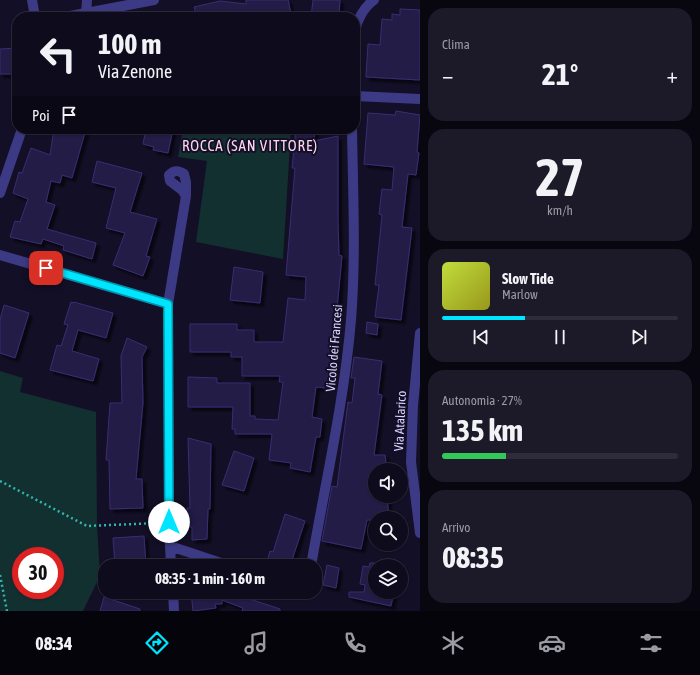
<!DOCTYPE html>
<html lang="it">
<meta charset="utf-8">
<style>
body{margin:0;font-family:"Asap Condensed",sans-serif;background:#1c1929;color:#f1f3f6;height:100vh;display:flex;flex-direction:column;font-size:15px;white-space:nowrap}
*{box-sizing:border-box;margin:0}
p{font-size:13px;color:#9b9ba3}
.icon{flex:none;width:22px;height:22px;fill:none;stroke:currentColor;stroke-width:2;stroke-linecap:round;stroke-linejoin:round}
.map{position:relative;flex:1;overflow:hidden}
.panel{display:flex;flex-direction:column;gap:8px;padding:8px;background:#08060f;width:280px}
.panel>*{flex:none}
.top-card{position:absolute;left:12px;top:12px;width:348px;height:122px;border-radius:16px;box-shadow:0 1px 3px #0004,0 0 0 1px #2e2b3b;background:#0e0b1c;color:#f1f3f6;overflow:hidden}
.tools{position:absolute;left:368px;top:463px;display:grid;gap:8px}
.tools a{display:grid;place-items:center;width:40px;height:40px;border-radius:50%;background:#0e0b1c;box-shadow:0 1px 3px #0004,0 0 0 1px #2e2b3b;font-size:20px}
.speed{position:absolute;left:12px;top:547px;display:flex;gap:8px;font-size:20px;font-weight:700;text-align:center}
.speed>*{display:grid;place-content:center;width:52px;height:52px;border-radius:50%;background:#0e0b1c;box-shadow:0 1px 3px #0004,0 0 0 1px #2e2b3b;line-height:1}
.speed .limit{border:6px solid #d22;background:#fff;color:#111}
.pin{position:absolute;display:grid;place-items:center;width:34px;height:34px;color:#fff;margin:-17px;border-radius:8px;box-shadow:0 2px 6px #0006}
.me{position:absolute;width:44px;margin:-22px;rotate:0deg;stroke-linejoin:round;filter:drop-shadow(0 0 3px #0008)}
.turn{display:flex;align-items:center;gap:14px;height:84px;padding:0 20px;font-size:18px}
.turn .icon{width:52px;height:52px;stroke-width:2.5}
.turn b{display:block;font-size:28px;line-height:34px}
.then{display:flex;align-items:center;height:38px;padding:0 20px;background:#0003;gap:8px;font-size:15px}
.big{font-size:30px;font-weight:700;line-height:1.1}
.panel .card{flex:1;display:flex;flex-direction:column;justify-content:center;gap:6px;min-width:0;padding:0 14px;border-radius:16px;background:#1c1929}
.panel .dial{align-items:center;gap:0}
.dial b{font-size:52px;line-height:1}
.song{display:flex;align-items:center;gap:12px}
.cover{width:48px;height:48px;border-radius:6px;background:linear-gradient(135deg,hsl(70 70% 55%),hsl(60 70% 35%))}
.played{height:4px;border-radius:2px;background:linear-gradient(90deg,#00e5ff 35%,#2e2b3b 35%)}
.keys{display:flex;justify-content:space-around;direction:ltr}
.heat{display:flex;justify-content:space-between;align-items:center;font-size:22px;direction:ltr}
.charge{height:6px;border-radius:3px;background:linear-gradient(90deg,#34c759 27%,#2e2b3b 0)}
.trip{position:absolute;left:98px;top:559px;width:224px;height:40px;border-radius:16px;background:#0e0b1c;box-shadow:0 1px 3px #0004,0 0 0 1px #2e2b3b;font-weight:700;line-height:40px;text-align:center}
.tab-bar{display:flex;height:64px;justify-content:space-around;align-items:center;background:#06040b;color:#9b9ba3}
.tab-bar .icon{width:28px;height:28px}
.tab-bar .selected{color:#00e5ff}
.tab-bar b{font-size:18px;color:#f1f3f6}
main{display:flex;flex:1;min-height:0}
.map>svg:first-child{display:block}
.green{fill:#12302f;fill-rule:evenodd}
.building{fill:#241b47;stroke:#3b2d73;filter:url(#shadow)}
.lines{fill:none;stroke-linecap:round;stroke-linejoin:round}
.path{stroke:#2fb8b0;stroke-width:2.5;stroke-dasharray:2 3;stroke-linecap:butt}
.minor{stroke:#3d3a85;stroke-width:10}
.route-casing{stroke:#0095a6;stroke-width:10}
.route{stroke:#00e5ff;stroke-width:7}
.labels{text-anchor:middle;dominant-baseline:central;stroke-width:4;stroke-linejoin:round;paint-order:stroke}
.street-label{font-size:13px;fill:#d9d4ff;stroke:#130f26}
.quarter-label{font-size:15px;letter-spacing:1px;fill:#ffd6f0;stroke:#130f26}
</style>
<main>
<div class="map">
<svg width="420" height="611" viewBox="0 0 420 611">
<defs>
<filter id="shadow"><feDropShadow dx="3.5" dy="3.5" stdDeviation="1" flood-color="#0009"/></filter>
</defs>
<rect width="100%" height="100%" fill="#130f26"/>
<path class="green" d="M183,129H291L283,259L196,242L207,161L178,157Z
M0,371L23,378L20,392L96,412L97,525L100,576L83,611H0ZM21,556H55V590H21Z"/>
<path class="building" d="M246,0H288L291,13L284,15V17H197L194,7L220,1L246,4Z
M313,0H340L339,17H311Z
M400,9L420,10V80L366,77L368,44L380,45L382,19L392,20V14L400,15Z
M17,48V74H0V49Z
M396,111L420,115L417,152L419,153L416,175L408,174L402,227L412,228L401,320L375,317L379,285H375L382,215L379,214L382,189L392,190L394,167L364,164L368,113L395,115Z
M54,129H86L72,178L62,175L60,183L51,181L46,202L55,205L47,229L96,243L92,259L63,250L64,246L43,239L41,244L10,237L15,221L20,222L28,199L13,193L19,172L22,173L31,148L50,155Z
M146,129H173L168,153L153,150L154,147L143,144Z
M296,129H315L314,141L338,136V220L339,255L342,256L335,330L326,388L316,387L312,417L322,419L320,437H316L310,472L290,468L291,463L269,460L272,434H235V429H232L233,407H188V377L217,378V383H250V416H255V419L278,420L283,382H279L280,376H242V357H231V352H190V324H237V330H254V342H283L288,298L305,300L306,277L286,275L295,168H292Z
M97,161L142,173L130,212L157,219L146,256L150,257L143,276L113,265L125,233L106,228L116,188L92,182Z
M234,267L263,272L260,303L230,300Z
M71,302L74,303V302L113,313L106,338L78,330L72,351L99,359L93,381L50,370L57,345L61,346L68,325L64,324Z
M4,305L29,313L15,358L0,353V320Z
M367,322L378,324L377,335L366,333Z
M127,338L147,347L142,357L143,403L136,479H142L143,508L110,509L109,460H106L110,403H122L121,356Z
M354,357L382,361L378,394L382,395L374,455H385L387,470H375V496H387L389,518H375V520H367L361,549L322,541L332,486L337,487L348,402L352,403L355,378H351Z
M188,438L211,444L210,509H208L207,539L192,540V527H187V508H190Z
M234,451L254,458L244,491L222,485Z
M285,514L305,521L290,566H266L270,551L273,552Z
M144,536L146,565L115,566L113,538Z
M370,563H375V592H394L391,606L349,597V592H364L365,585L360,584L363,566L369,567Z
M327,565L339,568L336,588L323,585Z
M191,592H221L222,595L223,592H228L280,609V611H242L243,608L222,600V604H215L216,608L193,611Z
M104,597L140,609V611H100Z"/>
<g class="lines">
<path class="path" d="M0,481L87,526L159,523
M0,575L7,611"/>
<path class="minor" d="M32,0L35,17
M86,14L87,0
M65,17L154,0
M355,31C357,20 364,7 374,0
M355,96L420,99
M0,193L22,129
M0,255L168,304
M420,333L413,405L411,462L420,533
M170,546L230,566
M171,566L169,523L168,304L186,196V182L184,174C178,170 174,170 169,175L170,181L182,190L186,196
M311,566C325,484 344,403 351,320C356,257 353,192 352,129
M173,592L174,611"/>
</g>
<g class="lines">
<g class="route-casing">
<path id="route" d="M46,268L168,304L169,522"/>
</g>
<use href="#route" class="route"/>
</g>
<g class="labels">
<g class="street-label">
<text transform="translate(334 348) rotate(-85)">Vicolo dei Francesi</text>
<text transform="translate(400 421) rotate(-87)">Via Atalarico</text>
</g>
<g class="quarter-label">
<text x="250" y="145">ROCCA (SAN VITTORE)</text>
</g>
</g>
</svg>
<div class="tools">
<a><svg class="icon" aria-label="sound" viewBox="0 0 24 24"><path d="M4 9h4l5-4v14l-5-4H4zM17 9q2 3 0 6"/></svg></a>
<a><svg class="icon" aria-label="search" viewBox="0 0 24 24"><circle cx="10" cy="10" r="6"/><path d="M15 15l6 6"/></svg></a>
<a><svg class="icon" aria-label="layers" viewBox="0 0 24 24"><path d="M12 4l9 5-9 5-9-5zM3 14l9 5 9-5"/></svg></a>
</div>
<div class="speed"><div class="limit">30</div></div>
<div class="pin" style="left:46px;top:268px;background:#d93025"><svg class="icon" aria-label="arrive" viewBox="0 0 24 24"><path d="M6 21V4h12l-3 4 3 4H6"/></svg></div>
<svg class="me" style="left:169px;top:522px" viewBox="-20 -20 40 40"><circle r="19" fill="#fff"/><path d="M0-13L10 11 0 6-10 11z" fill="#00e5ff"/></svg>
<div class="trip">08:35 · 1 min · 160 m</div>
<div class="top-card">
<div class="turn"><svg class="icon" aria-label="left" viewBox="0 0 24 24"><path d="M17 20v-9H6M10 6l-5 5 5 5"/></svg><div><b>100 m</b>Via Zenone</div></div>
<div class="then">Poi<svg class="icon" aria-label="arrive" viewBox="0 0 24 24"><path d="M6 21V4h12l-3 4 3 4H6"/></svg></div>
</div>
</div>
<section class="panel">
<div class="card"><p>Clima</p>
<div class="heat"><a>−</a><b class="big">21°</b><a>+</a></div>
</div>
<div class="card dial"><b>27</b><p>km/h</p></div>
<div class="card">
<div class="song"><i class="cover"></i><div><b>Slow Tide</b><p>Marlow</p></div></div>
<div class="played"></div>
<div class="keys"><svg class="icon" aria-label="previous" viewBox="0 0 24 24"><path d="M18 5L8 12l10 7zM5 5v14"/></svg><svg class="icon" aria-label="pause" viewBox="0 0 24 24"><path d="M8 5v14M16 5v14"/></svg><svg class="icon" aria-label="next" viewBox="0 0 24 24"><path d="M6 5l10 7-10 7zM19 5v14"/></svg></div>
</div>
<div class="card"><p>Autonomia · 27%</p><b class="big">135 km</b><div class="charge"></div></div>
<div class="card"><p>Arrivo</p><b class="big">08:35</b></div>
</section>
</main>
<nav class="tab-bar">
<b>08:34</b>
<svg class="icon selected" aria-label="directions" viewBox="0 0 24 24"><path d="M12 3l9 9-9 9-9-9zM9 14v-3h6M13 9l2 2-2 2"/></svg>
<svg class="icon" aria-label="music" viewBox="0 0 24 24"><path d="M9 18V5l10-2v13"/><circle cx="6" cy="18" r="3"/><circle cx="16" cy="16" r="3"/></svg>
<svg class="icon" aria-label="phone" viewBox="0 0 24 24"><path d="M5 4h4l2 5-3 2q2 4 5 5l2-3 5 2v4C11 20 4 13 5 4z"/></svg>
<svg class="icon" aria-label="climate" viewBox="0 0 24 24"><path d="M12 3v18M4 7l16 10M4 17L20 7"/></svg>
<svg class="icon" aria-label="car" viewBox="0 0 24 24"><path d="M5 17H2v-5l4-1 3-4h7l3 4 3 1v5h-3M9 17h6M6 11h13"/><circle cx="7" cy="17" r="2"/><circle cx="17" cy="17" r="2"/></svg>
<svg class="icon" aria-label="filters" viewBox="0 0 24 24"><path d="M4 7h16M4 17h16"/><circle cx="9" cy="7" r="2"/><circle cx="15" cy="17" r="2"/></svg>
</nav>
